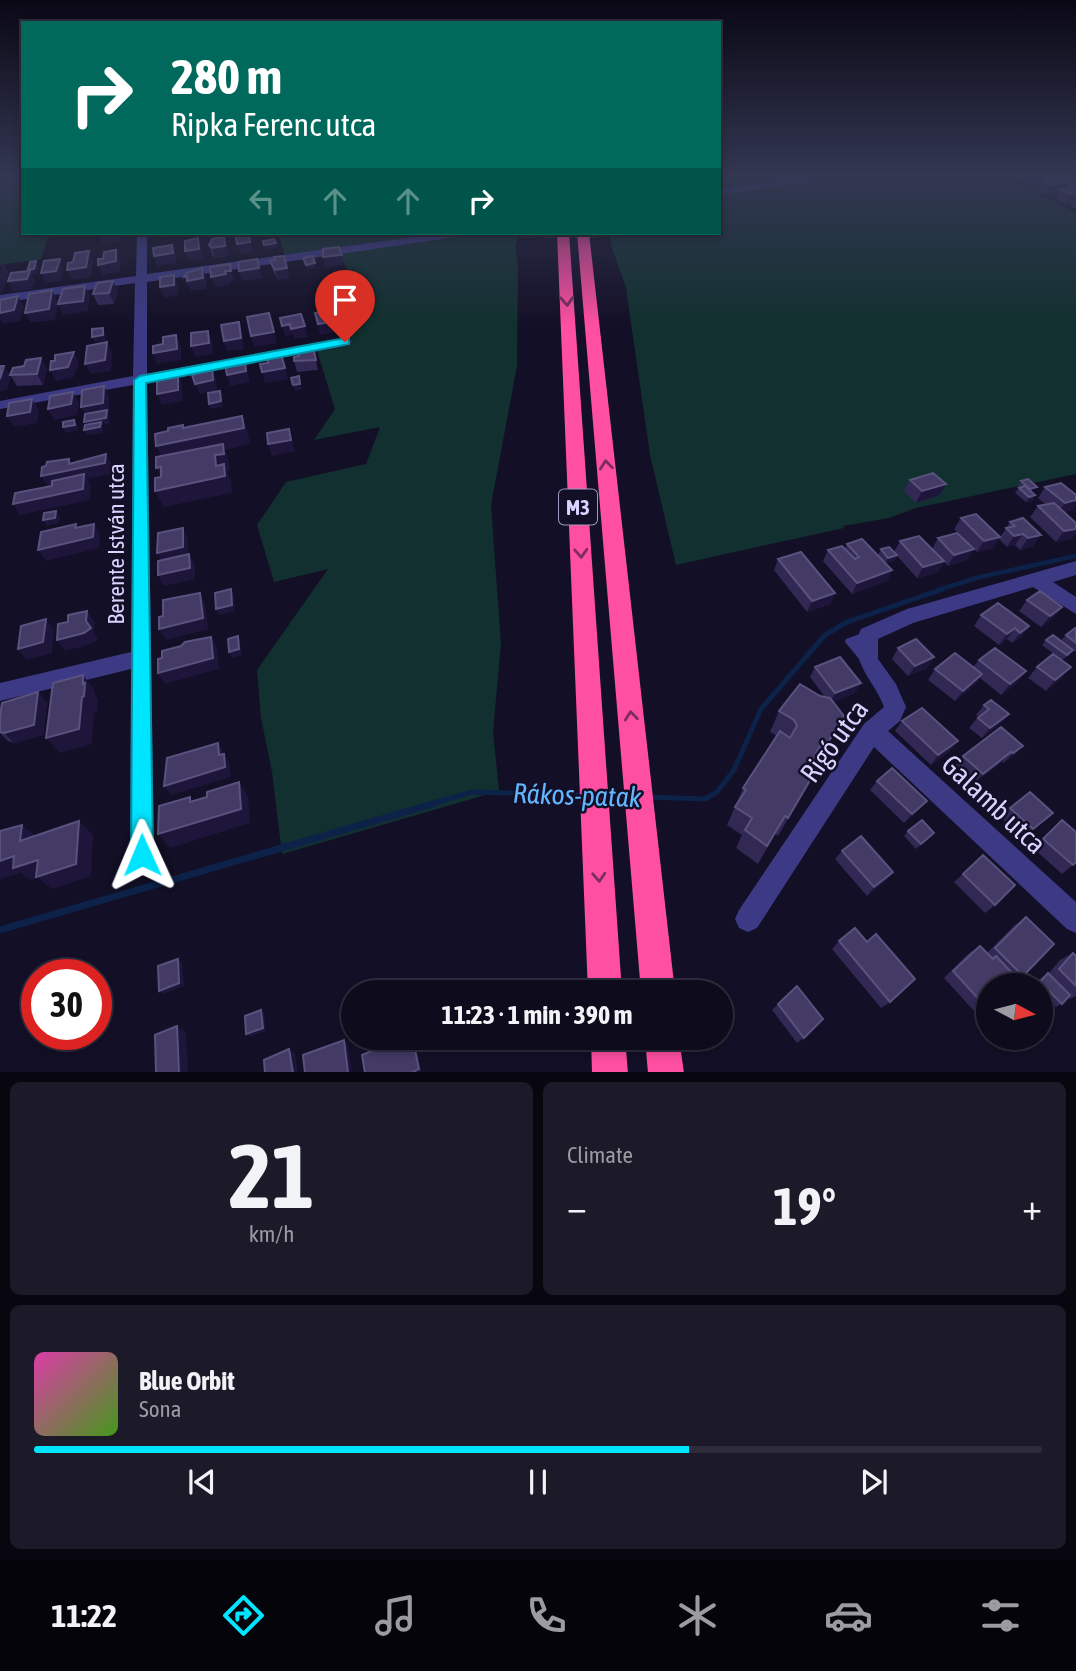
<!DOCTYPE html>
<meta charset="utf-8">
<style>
body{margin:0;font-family:"Asap Condensed",sans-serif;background:#1c1929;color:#f1f3f6;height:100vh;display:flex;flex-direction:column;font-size:26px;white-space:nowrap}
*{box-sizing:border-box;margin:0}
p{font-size:23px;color:#9b9ba3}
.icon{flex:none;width:38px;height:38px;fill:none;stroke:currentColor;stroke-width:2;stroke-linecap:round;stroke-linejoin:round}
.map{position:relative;height:1072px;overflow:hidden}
.details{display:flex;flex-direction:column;gap:10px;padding:10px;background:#08060f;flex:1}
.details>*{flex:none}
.guide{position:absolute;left:21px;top:21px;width:700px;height:214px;border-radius:0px;box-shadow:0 4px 10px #0003,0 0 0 2px #2e2b3b;background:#00695c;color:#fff;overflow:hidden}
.needle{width:46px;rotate:97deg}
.tools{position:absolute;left:976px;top:973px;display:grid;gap:14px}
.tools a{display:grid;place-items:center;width:77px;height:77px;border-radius:50%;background:#0e0b1c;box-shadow:0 4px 10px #0003,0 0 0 2px #2e2b3b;font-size:35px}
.speed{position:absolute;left:21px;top:959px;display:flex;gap:14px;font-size:35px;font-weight:700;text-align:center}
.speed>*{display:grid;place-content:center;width:91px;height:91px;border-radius:50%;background:#0e0b1c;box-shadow:0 4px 10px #0003,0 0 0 2px #2e2b3b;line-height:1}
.speed .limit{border:10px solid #d22;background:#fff;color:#111}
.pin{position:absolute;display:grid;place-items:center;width:60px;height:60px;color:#fff;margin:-72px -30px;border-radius:50% 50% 50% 0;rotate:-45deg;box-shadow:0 0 7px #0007}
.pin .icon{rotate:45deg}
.me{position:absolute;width:77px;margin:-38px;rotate:359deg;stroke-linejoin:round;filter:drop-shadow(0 0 5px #0008)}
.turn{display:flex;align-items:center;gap:24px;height:147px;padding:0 35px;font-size:32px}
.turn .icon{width:91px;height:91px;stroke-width:2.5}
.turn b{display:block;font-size:49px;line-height:60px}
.lanes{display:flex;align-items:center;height:66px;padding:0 35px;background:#0003;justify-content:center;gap:35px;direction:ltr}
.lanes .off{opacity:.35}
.big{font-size:52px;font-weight:700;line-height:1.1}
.details .tile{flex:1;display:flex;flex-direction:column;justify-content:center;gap:10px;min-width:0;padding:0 24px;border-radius:10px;background:#1c1929}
.details .dial{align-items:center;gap:0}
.dial b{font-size:91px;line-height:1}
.song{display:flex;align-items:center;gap:21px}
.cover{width:84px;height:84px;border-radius:10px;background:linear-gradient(135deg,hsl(320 70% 55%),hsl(100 70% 35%))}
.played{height:7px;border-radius:4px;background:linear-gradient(90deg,#00e5ff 65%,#2e2b3b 65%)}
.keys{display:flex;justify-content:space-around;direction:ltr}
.heat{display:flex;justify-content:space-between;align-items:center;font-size:38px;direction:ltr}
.details .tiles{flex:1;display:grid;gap:10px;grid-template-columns:1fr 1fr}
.tile:last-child{grid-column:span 2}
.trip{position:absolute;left:341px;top:980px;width:392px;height:70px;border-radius:35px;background:#0e0b1c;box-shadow:0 4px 10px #0003,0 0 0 2px #2e2b3b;font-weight:700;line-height:70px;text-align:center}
.tab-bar{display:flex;height:112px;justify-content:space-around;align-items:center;background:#06040b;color:#9b9ba3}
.tab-bar .icon{width:49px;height:49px}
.tab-bar .current{color:#00e5ff}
.tab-bar b{font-size:32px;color:#f1f3f6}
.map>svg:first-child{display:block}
.green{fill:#12302f}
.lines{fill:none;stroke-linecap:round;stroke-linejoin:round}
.stream-far2{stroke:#0c2248;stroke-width:4.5}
.stream-far1{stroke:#0c2248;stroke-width:5}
.stream{stroke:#0c2248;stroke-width:7}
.street-tunnel{stroke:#312d47;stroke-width:10;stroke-dasharray:10 5;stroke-linecap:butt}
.lane{fill:#3d3a85;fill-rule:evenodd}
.street{fill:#3d3a85;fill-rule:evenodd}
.highway{fill:#ff4fa3;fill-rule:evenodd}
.wall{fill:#312854}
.shaded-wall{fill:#1d163a}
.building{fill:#433a66;stroke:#5a527e;stroke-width:2}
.oneway{stroke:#7d2c5e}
.route{fill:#00e5ff;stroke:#0095a6;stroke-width:2}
.labels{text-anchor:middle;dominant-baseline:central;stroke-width:5;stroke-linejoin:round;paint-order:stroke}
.shield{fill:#130f26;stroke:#9e99be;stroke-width:2}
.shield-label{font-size:21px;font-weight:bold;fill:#d9d4ff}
.street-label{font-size:23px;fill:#d9d4ff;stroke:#130f26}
.near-street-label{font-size:28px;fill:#d9d4ff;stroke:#130f26}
.near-water-label{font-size:28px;font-style:italic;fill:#62b6ff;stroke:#130f26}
</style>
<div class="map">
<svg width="1076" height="1073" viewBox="0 0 1076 1073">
<rect width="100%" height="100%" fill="#130f26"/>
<path class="green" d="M23,176V233H77L48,238L41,259L0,265V178Z
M719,176H1001L1076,213V474L916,508L889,518L843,526L844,528L676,565L650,455L626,288L612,248L609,233H719Z
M278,233H519L515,247L518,265L517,366L491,505L501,644L493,731L499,791L282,854L272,772L261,718L257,670L328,569L274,582L257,525L286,482L366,464L380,427L314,440L335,409L317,351L345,345L329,295L355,289L338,249L285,256Z"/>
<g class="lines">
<path class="stream-far2" d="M938,590L980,577L1076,556"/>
<path class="stream-far1" d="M602,796L629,797
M648,797L705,799L717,792L734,770L761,709L825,635L847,622L943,589
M430,804L472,792L583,795"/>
<path class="stream" d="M0,930L436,803"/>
<path class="street-tunnel" d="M544,233H597"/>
<path class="lane" d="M868,631L871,632L873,635L871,638L857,643L869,657L868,660L864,661L860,660L845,642L846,639Z"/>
<path class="street" d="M819,176H845L719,195V189Z
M137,233H147V274L442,233H468L463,236L147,282V374L345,338L352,342L345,346L147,382L154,855L151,864L142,867L133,864L130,855L131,669L0,701V683L131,652L133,385L0,409V401L133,376L135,283L0,303V295L136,276Z
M511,233H549C541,239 518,239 511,233Z
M592,233H614C610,238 596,238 592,233Z
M1076,561V575L1053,582L1076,597V614L1033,587L913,623L878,639V659L896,684L906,707L900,721L888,731L1076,902V933L1067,929L874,747L757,928L748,932L739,928L735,919L739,910L864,724L884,707C875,681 846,659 861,629L907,609Z"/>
<path class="highway" d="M557,233H569L622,992H588Z
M577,233H589L675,992H641Z
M591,1038H625L628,1073H592Z
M645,1038H679L684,1073H648Z"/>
</g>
<path class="wall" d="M1024,176H1072L1076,201L1065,204L1056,199L1059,192L1045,194L1038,191L1042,183L1030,186L1021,181Z
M1076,201V209L1071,206L1073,202Z
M224,237L227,247L228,256L215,258L212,255L209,245Z
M284,256L289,278L278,280L273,271L270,261L275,260Z
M118,291L114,304L98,305L93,294Z
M313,347L318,370L297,372L294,361L299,356Z
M41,358L47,369L43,385L17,386L10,375L24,366Z
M1028,479L1033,493L1035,495L1032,501L1026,502L1015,493L1019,488L1018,487L1021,481Z
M910,480L940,495L916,503L904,491Z
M1045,487L1073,510L1064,512L1072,539L1056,542L1030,517L1038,506L1045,504L1038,498Z
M961,518L1000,537L993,548L977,552L954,529Z
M1023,518L1033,546L1020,550L1015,545L1007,547L999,539L1010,522Z
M938,538L967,560L948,566L944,562L938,572L917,578L897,556L894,561L885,563L892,570L887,581L852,594L823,561L828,550L845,549L847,544L885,562L878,555L881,549L894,552L900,541L932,549Z
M778,559L835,593L830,604L807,612L774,570Z
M1027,600L1062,607L1053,618L1041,627L1019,611Z
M981,615L1029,626L1021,637L1012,643L1007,639L999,645L974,626Z
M1076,629V652L1061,640L1066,635Z
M1046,640L1069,655L1062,660L1042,645Z
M898,648L934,657L927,668L908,676L892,659Z
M979,660L1018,682L1001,695L980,678L974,685L955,701L928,680L935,669L973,667Z
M815,667L855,693L833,702L844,716L821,756L823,758L778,836L775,834L758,864L736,848L742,835L727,825L743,788L777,736L770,732L779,711L820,696L825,697L810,677Z
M1037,667L1062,678L1046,691L1028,678Z
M991,700L1000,724L982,738L969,728L978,717L976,715L984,705Z
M47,702L43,735L14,743L8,741L0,733V716Z
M902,721L950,751L931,765L895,731Z
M1023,746L1013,756L1003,763L1002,762L974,783L955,766L963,756Z
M877,781L919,810L904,823L870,790Z
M1010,808L1053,813L1023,838L1000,817Z
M1062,820L1073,865L1062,874L1033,848Z
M908,831L934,833L916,849L904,836Z
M842,851L893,872L886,880L867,896L835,859Z
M983,855L995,905L985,913L954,882Z
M1026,917L1023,976L1011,983L1009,980L984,1005L974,1011L944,978L969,953L980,946L987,953L1015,925Z
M839,941L867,942L890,1002L881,1008L832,949Z
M1073,953L1076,956V996L1070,999L1068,997L1062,1004L1056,1007L1041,993V985H1034L1042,977L1048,974L1060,960Z
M778,1004L804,1038L797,1043L772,1010Z"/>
<path class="shaded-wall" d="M1037,176H1057H1047L1046,179H1044L1042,183L1030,186L1034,177Z
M1076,181V189L1070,186L1068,190H1060L1059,192L1045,194L1049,185Z
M1076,193V201L1065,204L1070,194Z
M107,233H122L123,236L122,241L101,244L97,234Z
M158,233H191L160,238Z
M249,233L253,252L240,254L237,244Z
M224,237L227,247L228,256L215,258L212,248Z
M198,238L201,248L203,259L189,261L185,251Z
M276,243L277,248L266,250L264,245Z
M172,245L176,255V263L157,266L154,256Z
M116,250L121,260L120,271L103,275L98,265Z
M89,251L93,261L91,277L72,280L67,270Z
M342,255L344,265L325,267L323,257Z
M60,259L64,269L61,281L46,283L41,273Z
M257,259L262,278L242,281L239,271Z
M36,261L38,266L37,274H32L35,281L32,289L13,292L8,281L29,272L28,269Z
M3,263L9,273L2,293L0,294V273Z
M315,263L316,268L307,270L306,265Z
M230,264L234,281L229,282V285L215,287L211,277L225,271Z
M202,268L206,278V289L190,291L189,287H188L184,277Z
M287,268L289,278L278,280L275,270Z
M174,275L178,285V295L164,298L160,287Z
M113,281L118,291L114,304L109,293Z
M85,286L90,296L88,311L63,315L58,304Z
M52,290L58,301L55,320L31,323L25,313Z
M18,296L24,306L20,321L2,324L0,319V310Z
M269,313L277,343L254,347L251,336Z
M336,321L339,331L320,335L318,324Z
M239,322L242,332L244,349L227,351L224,341Z
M290,324L292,335L285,336L282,326Z
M305,326L308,337L294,339L291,329Z
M103,328L106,333L105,341L95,342L92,337Z
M208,331L212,341L213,354L195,357L191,346Z
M176,335L181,346V360L157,364L153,353Z
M107,342L112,353L111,371L91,374L85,364Z
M74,352L79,363L73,378L56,381L50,370Z
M281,354L288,379L265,383L262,372Z
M41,358L47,369L43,385L37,374Z
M245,361L250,382L230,386L227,375Z
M4,366L11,376L7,390L0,391V379Z
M212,367L216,378L217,391L200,394L195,384Z
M178,373L182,384L183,401L162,405L157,394Z
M300,384L302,389L295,391L293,385Z
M104,386L109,396V424L102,425L103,428V433L87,435L84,430L87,428L84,422L87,418L81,407Z
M220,391L223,407L211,409L209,404Z
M73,392L79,403L77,415L54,420L48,409Z
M32,399L39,410L37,423L14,427L7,416Z
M242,416L248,433L250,444L225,450L229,461L230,470L227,471L231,481L232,493L164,507L155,491L216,466L164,463L156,446L183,428V425L189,439Z
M74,420L77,425L78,430L66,433L63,427Z
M289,429L295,451L272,456L268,444Z
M106,454L112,465L111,474L87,479L91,485L90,500L20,515L13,504L48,487L41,476L69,464V459L76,469Z
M161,467L164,484L156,468Z
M946,484L940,495L916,503L922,491Z
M1035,495L1032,501L1026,502L1029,497Z
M1076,500V505L1073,510L1057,514L1065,503Z
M56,511L60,517L59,523L47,526L43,520Z
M94,524L100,535L99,548L46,561L38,550Z
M183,528L188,539V559L163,564L157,553Z
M1076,529V534L1072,539L1056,542L1064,531Z
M1023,534L1015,545L1007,547L1014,536Z
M1041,535L1033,546L1020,550L1028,538Z
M1000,537L993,548L977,552L984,541Z
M974,549L967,560L948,566L954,555Z
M189,554L195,565V579L164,586L158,575Z
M897,555L894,561L885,563L888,558Z
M944,561L938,572L917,578L923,567Z
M892,570L887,581L852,594L857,583Z
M231,589L234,594L235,611L219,615L216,609Z
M200,593L205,604L208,629L166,640L159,629Z
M835,593L830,604L807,612L812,601Z
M1062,607L1053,618L1041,627L1050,616Z
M87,611L95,622L94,632L86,621Z
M46,619L54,630L52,653L27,660L18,649Z
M1029,626L1021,637L1012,643L1020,633Z
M91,628L98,639L91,644L65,651L57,640Z
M1015,628L1007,639L999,645L1007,634Z
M238,636L240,642L242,655L232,658L229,652Z
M211,637L217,648L219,669L165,684L158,673Z
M934,657L927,668L908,676L915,666Z
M1071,667L1062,678L1046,691L1055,680Z
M1026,671L1018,682L1001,695L1010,684Z
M982,674L974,685L955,701L963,691Z
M83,675L95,691V696L98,699L97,712H94L92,744L60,753L46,738L83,684Z
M861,683L855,693L830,703L835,693Z
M38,692L47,702L43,735L14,743L4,733Z
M1009,714L1000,724L982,738L990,728Z
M958,741L950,751L931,765L938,755Z
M218,743L230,764L231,777L171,795L164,786L219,755Z
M1023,746L1013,756L1003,763L1013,753Z
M1011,752L1002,762L974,783L983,774Z
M239,782L248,796L250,823L170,848L158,834Z
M927,801L919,810L904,823L912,814Z
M79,821L93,835L91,876L52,889L38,878L30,880L20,873L1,879L0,878V861Z
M22,825L38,838L20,841Z
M893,872L886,880L867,896L874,887Z
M178,959L182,962L184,986L164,994L159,991Z
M261,1010L264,1013L266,1031L250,1037L246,1034Z
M177,1026L186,1032L188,1073H179Z
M344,1040L348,1045L352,1073H348Z
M414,1045L417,1050L422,1073H411Z
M289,1049L295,1054L298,1073H293Z"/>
<path class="building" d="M1047,176H1072L1076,178V181L1049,185L1043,182L1048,181L1044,179L1050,178Z
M1076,185V193L1070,194L1060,190L1072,188L1070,186Z
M249,233L250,242L237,244L235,234Z
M224,237L225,246L212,248L209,245L212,239Z
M198,238L199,249L185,251V241Z
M274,239L276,243L264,245L263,241Z
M172,245L173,253L154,256L153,248Z
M339,247L342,255L323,257V249Z
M116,250V261L98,265V259H103L104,252Z
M89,251L86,267L67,270L68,263L73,262L75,253Z
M284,256L287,268L275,270L270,261L275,260L274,257Z
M313,256L315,263L306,265L303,258Z
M60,259L56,271L41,273L44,261Z
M257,259L259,268L239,271L238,262Z
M36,261L34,269H28L30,262Z
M230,264L231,271H225L226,274L211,277L210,267Z
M202,268L203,278L187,281V276L184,277L186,273Z
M30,271L27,279L8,281L11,273Z
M174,275V285L160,287V277Z
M113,281L109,293L93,294L97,283Z
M85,286L83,301L58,304L63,289Z
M52,290L49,309L25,313L29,294Z
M18,296L14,310L0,313V300Z
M333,310L336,321L318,324L315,313Z
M269,313L274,332L251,336L247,317Z
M301,314L305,326L291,329L290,324L282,326L280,318Z
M239,322L241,338L224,341L221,325Z
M103,328V335L92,337V329Z
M208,331L209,343L191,346V333Z
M176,335L177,349L153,353V346L163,344V337Z
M107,342L105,360L85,364L87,346Z
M313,347L316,360L294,361V357L299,356L298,350Z
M74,352L68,367L50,370L51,361H55V355Z
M281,354L285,368L262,372L260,364L268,363L267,357Z
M41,358L37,374L10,375L13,368L24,366L26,360Z
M245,361L246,371L227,375L225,364Z
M0,366H4L0,379Z
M212,367L213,380L195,384L192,375L195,374V370Z
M178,373V390L157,394V376Z
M299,376L300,384L293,385L291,378Z
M104,386L103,403L81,407L82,390Z
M220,391L221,401L209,404L208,393Z
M73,392L71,404L48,409L50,396Z
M32,399L30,412L7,416L9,403Z
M107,410L106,418L84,422L85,414Z
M242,416L244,428L156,446L155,434L168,431V428L183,425V428Z
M74,420L75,425L63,427V422Z
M101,422L100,427L84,430L85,425Z
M289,429L291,440L268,444L267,433Z
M223,444L224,454L215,455L216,466L224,464L225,476L155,491V478L161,477V467L156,468V457Z
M106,454L105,463L41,476L42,467L46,466L47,462L69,459V464Z
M933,473L946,484L922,491L910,480Z
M84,474L83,489L13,504L15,493L52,486V481Z
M1028,479L1037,487L1030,489L1021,481Z
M1061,483L1076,495V500L1065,503L1045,487Z
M1025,486L1035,495L1029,497L1019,488Z
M1054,503L1076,523V529L1064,531L1038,506Z
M56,511L55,518L43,520L44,513Z
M976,514L1000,537L984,541L961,518Z
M1023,518L1041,535L1028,538L1023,534L1014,536L1006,528L1015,526L1010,522Z
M76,524L75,528L94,524L93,537L38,550L41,532Z
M183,528V547L157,553L158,533Z
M957,533L974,549L954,555L938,538Z
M919,536L944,561L923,567L900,541Z
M862,539L892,570L857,583L828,550L842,546L855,559L859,557L847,544Z
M889,547L897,555L888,558L881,549Z
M801,552L835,593L812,601L778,559Z
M189,554L190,568L158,575V561Z
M231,589L232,605L216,609L215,593Z
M1040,591L1062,607L1050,616L1027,600Z
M200,593L203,618L159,629V617L163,616V600Z
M998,603L1029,626L1020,633L1015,628L1007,634L981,615Z
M87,611L86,621L91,628L84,633L57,640L58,624L68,622V615Z
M46,619L43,642L18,649L21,626Z
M1075,628L1076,629V643L1066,635Z
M1053,635L1073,650L1067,655L1046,640Z
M238,636L239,649L229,652L228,639Z
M211,637L213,658L158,673V659L162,658V651L181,646L185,642Z
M916,639L934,657L915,666L898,648Z
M995,648L1026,671L1010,684L979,660Z
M955,653L982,674L963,691L935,669Z
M1053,654L1071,667L1055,680L1037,667Z
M840,657L861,683L835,693L815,667Z
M83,675V684L85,683L84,696L82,697L79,729L46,738L53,683Z
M800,684L820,696L830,698L844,716L824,749L820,746L816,753L823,758L788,818L785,816L767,846L745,830L752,818L735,807L746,790L743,788L780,731L790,738L797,726L794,720L779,711Z
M38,692L34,725L4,733L0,732V716L2,703Z
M991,700L1009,714L990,728L978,718L989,709L984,705Z
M922,708L958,741L938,755L902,721Z
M1001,727L1023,746L1013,753L1011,752L983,774L963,756Z
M218,743L219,755L224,754L225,767L164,786L167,758Z
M892,768L927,801L912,814L877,781Z
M239,782L241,809L158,834L159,806L190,797V802L207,797V792Z
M1030,792L1053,813L1033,829L1010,808Z
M922,820L934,833L921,844L908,831Z
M1062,820L1076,832V862L1073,865L1043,839Z
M79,821L76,864L36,877L38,860L13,868L14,856L0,861V831L22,825L20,841Z
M861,836L893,872L874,887L842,851Z
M983,855L1015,885L995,905L963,874Z
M1026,917L1054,944L1023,976L995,948Z
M855,928L867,942L876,934L915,979L890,1002L839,941Z
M980,946L993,959L996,956L1014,975L1004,985H989V1001L984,1005L953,971Z
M1073,953L1076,956V986L1059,969Z
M178,959L179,983L159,991L158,966Z
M1048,973L1070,995L1062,1004L1040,982Z
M797,986L823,1019L804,1038L778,1004Z
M261,1010L263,1028L246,1034L245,1016Z
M177,1026L179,1073H156L155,1035Z
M344,1040L348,1073H305L303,1055Z
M399,1040L401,1050L414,1045L419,1069L411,1073H365L362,1055Z
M289,1049L293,1073H265L264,1060Z"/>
<defs><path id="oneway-chevron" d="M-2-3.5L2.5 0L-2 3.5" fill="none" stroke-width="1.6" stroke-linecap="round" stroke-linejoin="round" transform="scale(1.75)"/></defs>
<g class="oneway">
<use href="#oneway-chevron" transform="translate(567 301) rotate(87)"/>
<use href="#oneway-chevron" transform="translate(606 465) rotate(-96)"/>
<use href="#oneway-chevron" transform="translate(581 553) rotate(87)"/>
<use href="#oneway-chevron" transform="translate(631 716) rotate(-96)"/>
<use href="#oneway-chevron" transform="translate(599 877) rotate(87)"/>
</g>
<linearGradient id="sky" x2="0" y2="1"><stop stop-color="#0a0815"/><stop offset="0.54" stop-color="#333752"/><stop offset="1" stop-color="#333752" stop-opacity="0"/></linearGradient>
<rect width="1076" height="326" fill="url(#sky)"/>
<path class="route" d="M345,338L349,339V344L146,383L153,855L150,863L142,866L134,863L131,855L134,380L140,376Z"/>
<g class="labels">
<rect class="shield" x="559" y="489.5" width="38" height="35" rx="5"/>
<g class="shield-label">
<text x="578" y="507">M3</text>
</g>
<g class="street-label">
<text transform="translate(116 544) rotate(-90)">Berente István utca</text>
</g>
<g class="near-street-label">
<text transform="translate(834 741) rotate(-54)">Rigó utca</text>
<text transform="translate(994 804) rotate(43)">Galamb utca</text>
</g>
<g class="near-water-label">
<text transform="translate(577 795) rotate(2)">Rákos-patak</text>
</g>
</g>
</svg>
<div class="tools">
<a><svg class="needle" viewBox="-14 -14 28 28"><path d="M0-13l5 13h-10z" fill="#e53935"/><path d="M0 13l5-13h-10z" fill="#9b9ba3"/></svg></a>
</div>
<div class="speed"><div class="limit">30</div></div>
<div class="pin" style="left:345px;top:342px;background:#d93025"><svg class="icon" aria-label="arrive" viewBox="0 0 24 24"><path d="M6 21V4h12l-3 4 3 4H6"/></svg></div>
<svg class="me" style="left:142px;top:855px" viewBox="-20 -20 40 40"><path d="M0-17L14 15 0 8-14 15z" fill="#00e5ff" stroke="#fff" stroke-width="4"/></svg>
<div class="trip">11:23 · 1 min · 390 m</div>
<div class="guide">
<div class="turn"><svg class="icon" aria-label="right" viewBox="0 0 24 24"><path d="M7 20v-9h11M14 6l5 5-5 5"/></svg><div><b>280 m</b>Ripka Ferenc utca</div></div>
<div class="lanes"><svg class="icon off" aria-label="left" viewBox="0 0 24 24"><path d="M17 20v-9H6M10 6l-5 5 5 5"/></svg><svg class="icon off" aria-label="ahead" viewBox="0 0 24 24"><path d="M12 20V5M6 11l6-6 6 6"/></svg><svg class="icon off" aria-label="ahead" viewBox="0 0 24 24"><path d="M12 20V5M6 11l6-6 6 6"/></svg><svg class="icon" aria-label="right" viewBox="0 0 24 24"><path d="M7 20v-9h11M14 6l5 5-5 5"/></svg></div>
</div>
</div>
<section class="details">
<div class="tiles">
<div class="tile dial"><b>21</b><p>km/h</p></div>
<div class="tile"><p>Climate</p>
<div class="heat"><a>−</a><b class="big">19°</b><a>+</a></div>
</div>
<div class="tile">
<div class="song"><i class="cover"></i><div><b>Blue Orbit</b><p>Sona</p></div></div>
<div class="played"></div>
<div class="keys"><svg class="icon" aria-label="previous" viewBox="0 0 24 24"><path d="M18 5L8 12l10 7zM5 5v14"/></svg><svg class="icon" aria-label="pause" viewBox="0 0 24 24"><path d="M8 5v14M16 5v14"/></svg><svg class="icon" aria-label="next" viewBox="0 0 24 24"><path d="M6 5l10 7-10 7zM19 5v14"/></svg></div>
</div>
</div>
</section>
<nav class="tab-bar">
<b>11:22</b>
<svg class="icon current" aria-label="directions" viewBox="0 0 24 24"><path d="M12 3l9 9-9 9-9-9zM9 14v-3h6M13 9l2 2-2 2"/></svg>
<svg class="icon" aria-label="music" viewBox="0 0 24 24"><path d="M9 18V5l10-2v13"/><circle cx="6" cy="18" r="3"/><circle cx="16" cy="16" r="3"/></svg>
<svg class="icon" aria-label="phone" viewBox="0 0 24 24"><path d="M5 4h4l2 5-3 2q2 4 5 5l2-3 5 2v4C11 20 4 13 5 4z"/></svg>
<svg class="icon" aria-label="climate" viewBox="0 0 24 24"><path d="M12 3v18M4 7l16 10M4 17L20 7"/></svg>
<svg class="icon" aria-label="car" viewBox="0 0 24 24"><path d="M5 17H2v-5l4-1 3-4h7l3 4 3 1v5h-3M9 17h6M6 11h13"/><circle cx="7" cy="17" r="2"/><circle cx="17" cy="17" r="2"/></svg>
<svg class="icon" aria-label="filters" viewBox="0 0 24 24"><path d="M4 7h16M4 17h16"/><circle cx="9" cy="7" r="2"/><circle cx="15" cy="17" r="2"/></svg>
</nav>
